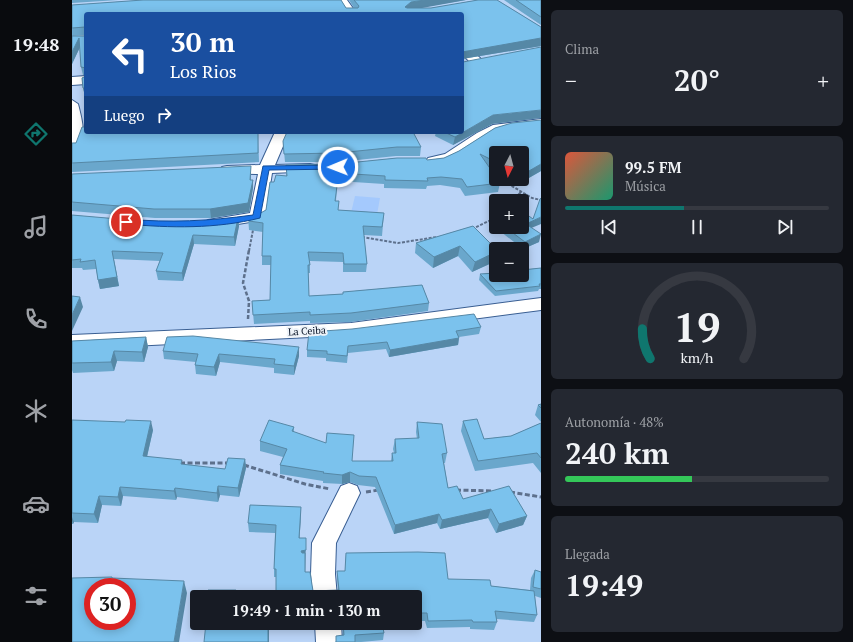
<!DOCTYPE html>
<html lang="es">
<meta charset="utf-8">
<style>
body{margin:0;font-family:"PT Serif",serif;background:#242831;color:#f1f3f6;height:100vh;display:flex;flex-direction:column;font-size:15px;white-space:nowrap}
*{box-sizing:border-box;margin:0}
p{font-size:13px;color:#9ea1a6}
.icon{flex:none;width:22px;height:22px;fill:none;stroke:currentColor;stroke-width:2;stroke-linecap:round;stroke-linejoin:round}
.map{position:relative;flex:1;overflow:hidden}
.side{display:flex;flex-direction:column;gap:10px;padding:10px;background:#0d0f14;width:312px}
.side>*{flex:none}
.banner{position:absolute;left:12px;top:12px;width:380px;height:122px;border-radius:4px;box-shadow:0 2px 10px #0003;background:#1a4fa0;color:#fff;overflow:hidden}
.needle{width:26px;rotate:186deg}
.fabs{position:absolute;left:417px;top:146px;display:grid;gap:8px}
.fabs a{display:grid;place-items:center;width:40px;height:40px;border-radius:4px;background:#171b24;box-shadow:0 2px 10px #0003;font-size:20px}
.speed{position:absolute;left:12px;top:578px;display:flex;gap:8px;font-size:20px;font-weight:700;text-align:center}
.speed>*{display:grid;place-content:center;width:52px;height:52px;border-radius:50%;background:#171b24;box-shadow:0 2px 10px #0003;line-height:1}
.speed .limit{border:6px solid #d22;background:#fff;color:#111}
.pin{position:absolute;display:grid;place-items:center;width:34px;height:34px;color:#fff;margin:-17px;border:2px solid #fff;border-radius:50%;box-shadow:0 1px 4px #0007}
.me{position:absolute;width:44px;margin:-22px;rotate:269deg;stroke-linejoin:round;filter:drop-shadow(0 0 3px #0008)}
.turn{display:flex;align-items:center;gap:14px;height:84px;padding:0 20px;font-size:18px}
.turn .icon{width:52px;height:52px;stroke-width:2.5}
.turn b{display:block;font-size:28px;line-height:34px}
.then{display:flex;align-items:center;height:38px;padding:0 20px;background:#0003;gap:8px;font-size:15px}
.big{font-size:30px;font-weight:700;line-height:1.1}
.side .card{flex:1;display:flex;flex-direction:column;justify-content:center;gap:6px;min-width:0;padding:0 14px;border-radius:6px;background:#242831}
.side .dial{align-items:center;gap:0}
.dial svg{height:104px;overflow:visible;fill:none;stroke:#363941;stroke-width:7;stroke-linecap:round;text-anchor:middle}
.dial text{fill:#f1f3f6;stroke:none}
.song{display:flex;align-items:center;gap:12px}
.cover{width:48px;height:48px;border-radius:6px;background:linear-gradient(135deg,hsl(10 70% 55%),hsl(160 70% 35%))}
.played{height:4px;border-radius:2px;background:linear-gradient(90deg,#0f766e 45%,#363941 45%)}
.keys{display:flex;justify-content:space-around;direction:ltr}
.heat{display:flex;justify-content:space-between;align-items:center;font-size:22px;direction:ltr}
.charge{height:6px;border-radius:3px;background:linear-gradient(90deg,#34c759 48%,#363941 0)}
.trip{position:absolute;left:118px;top:590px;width:232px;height:40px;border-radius:4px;background:#171b24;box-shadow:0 2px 10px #0003;font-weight:700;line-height:40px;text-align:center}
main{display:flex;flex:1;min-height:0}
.dock{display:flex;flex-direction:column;width:72px;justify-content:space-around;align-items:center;background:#090b0e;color:#9ea1a6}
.dock .icon{width:28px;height:28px}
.dock .active{color:#0f766e}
.dock b{font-size:18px;color:#f1f3f6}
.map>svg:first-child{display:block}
.built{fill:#a4c9fd}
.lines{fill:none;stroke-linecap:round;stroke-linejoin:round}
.street-casing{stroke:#395e92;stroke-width:2}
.path-far2{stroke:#5d708c;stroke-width:2;stroke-dasharray:3 1.5;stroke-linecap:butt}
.path-far1{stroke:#5d708c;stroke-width:2.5;stroke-dasharray:4 2;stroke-linecap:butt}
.path{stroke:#5d708c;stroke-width:3;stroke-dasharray:5 2.5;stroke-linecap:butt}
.street{fill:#fff;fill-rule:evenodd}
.wall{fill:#6aa7cc}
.shaded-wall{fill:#5688a6}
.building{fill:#7bc2ed;stroke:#5688a6;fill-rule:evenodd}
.route{fill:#1a73e8;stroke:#114b97}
.labels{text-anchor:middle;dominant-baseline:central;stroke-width:4;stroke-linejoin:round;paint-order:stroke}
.street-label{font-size:10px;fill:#030f23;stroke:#eef3f9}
</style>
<main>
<nav class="dock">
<b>19:48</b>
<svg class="icon active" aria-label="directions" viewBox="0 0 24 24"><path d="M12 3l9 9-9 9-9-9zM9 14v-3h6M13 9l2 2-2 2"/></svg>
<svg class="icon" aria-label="music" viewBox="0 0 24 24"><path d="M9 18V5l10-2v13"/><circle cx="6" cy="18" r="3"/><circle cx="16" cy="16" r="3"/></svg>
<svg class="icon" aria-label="phone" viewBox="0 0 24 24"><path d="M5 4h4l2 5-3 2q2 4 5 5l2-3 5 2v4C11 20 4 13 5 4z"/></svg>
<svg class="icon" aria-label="climate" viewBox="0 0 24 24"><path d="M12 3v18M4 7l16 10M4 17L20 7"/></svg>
<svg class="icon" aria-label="car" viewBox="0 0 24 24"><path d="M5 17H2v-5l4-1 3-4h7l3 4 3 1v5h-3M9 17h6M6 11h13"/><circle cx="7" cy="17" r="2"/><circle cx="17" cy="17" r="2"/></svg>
<svg class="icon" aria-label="filters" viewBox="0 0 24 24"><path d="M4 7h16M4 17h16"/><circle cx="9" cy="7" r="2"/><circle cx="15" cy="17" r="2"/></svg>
</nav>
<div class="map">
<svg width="469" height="642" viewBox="0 0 469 642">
<rect width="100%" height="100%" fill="#bad4f7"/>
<path class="built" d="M283,196L308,198L304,220L278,217Z"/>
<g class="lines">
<g class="street-casing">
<path id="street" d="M265,0H275L285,14H275Z
M390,45L394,46L408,58L410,61L408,64H400L390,54Z
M14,76V84L0,85V77Z
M0,100L6,104C10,120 15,136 5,150L0,151Z
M469,119V127C456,129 441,128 429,132C404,140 384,171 356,164L354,161L356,158L373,154L405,133L421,125Z
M203,132H217L203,165L238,164L243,165L245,168L243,171L200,173L193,217L190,220L142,228L136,226L134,223L136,220L178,213L186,174L150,173L148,170L150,167L155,166L188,165Z
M469,298V310L279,335L0,349V335L279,323Z
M277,483L285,486L288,493L264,543L263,574L265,597H241L239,574L240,543L269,486Z
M243,623H269L270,642H244Z"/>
</g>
<path class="path-far2" d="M428,179L460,198L469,200
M440,201L449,192
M400,229L419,220L424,215
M290,237L326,243L365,237
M177,251L181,230"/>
<path class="path-far1" d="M176,319L177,301L171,283L177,250"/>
<path class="path" d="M108,463H157
M172,465L233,484L258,489
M384,490L421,491
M294,492L307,490
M438,492L469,497"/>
<use href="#street" class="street"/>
</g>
<path class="wall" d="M0,0H46L0,3Z
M71,0H269L274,8H282L277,0H394L346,8H359L406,0H425L469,27V46L390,59V14H14V105L13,96L11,88L10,78L14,76V75H11L9,67L8,47L0,64V36H14V35L0,36V5Z
M432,0H469V25Z
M469,120V171L448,183L440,179H450V153H424V171L418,167L424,177V179H425L428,183L426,192L393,196L388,188L368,185L355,186L354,189L312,188V184L266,181L265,187L264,201H267L266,210L312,213L310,236L292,235L295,264L294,272H271V262L238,261V273H236L237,296L271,294V292L350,285L357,303L356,311L279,322L238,323V321L182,324L180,301L198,300L199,265H190V256L191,232L177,230L176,216L185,215L194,210L198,182H202L204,175L214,176V165L266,164L325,158H354L355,160L372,158L387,151L423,128L440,123Z
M420,124L381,145L363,136L364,132H390Z
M186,132L187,162L0,172V143Z
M211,141L349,147L348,156H324L266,162H213Z
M0,174L179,175V180H181V188L177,212L139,218H83L0,211Z
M0,215L81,222H138L166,218L167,226L163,246L122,244L111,281L86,280L84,271L88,261L42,259L47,286L28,289L26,280L24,269L11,270L10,268H0Z
M461,219L460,228L467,242L451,249L424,228V227H450Z
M401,226L424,249V261L400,272L386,256L361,268L343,253L344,243Z
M469,268V289H467L466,291L423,296L407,280L408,274Z
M409,327L407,334L387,337L386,345L317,357L314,349L276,353L275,363L254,361V358L235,357V350Z
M74,337L76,347L72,362L45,361L42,371L1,373L0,370V341Z
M91,351L227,356L222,375L202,373V368L148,362L144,376L124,374L123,365L124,362L92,359Z
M469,404V422L463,415L466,405Z
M0,420L81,430L75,457L111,465L153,469L173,459L174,468L167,497L148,495L146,502L105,497L104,500L51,496L49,506L30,505L26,523L2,522L1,524H0Z
M391,421L412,439L439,436L469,423V473L461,463L403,471L389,431Z
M345,422L375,453L373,463H372L376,488L391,499L455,516L451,525L424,533L416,518L368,529L365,523L322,534L303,487L286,485L278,482L270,484L251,483V481L208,474V465L211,457L188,451V441L222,427V432L280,461H319L320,453H322L321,449L323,439H345L344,432Z
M229,507L227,538L233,572L241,591L266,590L265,579V571H273L274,553L376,579L419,586L458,590L459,578L463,570L469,572V598L463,596L465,615L462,622L425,619V622L422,630L398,629V627L355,628L353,621H343V597H204V577H202V569L203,533L177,532L176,523Z
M270,623H310L312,633L311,640L289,642H263L271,635Z"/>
<path class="shaded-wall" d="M353,0H394L339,10L333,14V7L339,2Z
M7,38L9,45L0,64V52Z
M469,38V46L390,59V51Z
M11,88H13L14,96H13Z
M469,110V118L420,124L381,145L383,137L421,115Z
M469,164V171L448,183L449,179H450V175Z
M179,166V175L178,188V180Z
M181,180V188L177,212L139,218L138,209Z
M469,217V224L452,231L454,224Z
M166,218L167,226L163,246L162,237Z
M469,234L467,242L451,249L453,242Z
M121,235L122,244L111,281L110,273Z
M388,246L386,256L361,268L362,257Z
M40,251L47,286L28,289L26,280Z
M424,252V261L400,272L403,262Z
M8,297L11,307L0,331V315Z
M74,337L76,347L72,362L70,352Z
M387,338L386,345L317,357L318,350Z
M227,347V356L222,375V366Z
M42,351L45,361L42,371L39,362Z
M147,354L148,362L144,376L142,367Z
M79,421L81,430L73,465L71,456Z
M173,459L174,468L167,497L166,488Z
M278,472V482L270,484V475Z
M146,486L148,495L146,502L145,493Z
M48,487L51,496L49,506L46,497Z
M103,488L105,497L104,500L102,491Z
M27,496L30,505L26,523L22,514Z
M229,507V516L227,546V538Z
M419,509L416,518L368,529L370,520Z
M367,514L365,523L322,534L323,525Z
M455,516L451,525L424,533L427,524Z
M0,517L2,522L1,524L0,521Z
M234,538L233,580L229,551Z
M112,581L115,593L107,642H102Z
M196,623H197V642H196Z"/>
<path class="building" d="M71,0H269L274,8H286L287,6L282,0H353L339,2L333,7L335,8H359L406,0H425L469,27V38L390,52V14H14V105L13,88H11L10,78L14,76V68L9,67L7,38L0,52V36H14L13,27L0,28V5Z
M444,0H469V17Z
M469,47V110L421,115L383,137L372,132H390V61L391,62Z
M469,120V164L450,175V153H424V162L408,154L424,177V179H425L428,183L395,187L390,179L369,177L355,178L356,181L313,180V176L266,173V178H255L254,183L265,186L263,201H267L266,210L312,213L310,227L291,226L295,264H272L271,253L236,252L238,265H236L237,296L271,294V292L350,285L357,303L279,313L238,315V312L181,315L180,301L198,300L199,256H190L191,223L177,221L176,216L185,215L194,210L198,182H202L204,175L215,176L214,165L266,164L325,158H354L355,160L372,158L387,151L423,128L440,123Z
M10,127H14V132H186V153L0,163V143H4Z
M215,132H341L349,147H325L266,153L212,154L211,141Z
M179,166L178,180H181L176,203L138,209H82L0,202V174Z
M469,198V217L454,224L469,234L453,242L433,227H450V211L461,219L468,199Z
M0,215L81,222H138L166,218L162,237L121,235L110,273L84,271L91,253L40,251L45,277L26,280L23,260L8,262L9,259L0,260Z
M401,226L424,249V252L403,262L388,246L362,257L344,243Z
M469,268V284H467L468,286L424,291L408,274L424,273V275H450V270Z
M0,296L8,297L0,315Z
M402,314L409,327L384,331L387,338L318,350L315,342L276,346L275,356L255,354V351L235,350L237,332L280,329Z
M121,336L227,347L222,366L202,364L203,359L147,354L142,367L123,365L126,354L91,351L95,337Z
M74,337L70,352L42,351L39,362L0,363V341Z
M469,404V408L466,405Z
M405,419L412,439L439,436L469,423V458L465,453L406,461L391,421Z
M0,420L53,422L54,420L79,421L71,456L110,460L109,464L153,469L156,458L173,459L166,488L146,486L145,493L103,488L102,491L48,487L46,497L27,496L22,514L0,513Z
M197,420L222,427L220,431L254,443L255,433L282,435L280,461H321L320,453H324L323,439L347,438L345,422L370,424L375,453L370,454L376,488L385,486L391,499L437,486L455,516L427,524L419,509L370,520L367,514L323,525L304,477L287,476L278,472L270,475L251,473L252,472L208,465L215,449L188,441Z
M178,505L229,507L227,538H234V550L229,551L230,553H233V572H238L241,591L267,590L265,571H273L274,553L346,552L373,553L376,579L418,580L419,586L462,591L465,615L423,611L425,622H401L400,620L356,621L355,613H343V597H204V569H202L204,525L176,523Z
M463,570L469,572V589L461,587Z
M40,577V578L112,581L102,642H0V578ZM21,587H55V621H21Z
M136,590H164V597H136Z
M134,623H196V642H132Z
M271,623H310L312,633L283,635V642H264V636L272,635Z"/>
<path class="route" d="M266,165L268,166V169L197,170L188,218C144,229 98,228 54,224L50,222L54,219C98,223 137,221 181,215L191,166Z"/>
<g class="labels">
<g class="street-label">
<text transform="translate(235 331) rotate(-3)">La Ceiba</text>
</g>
</g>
</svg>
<div class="fabs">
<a><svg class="needle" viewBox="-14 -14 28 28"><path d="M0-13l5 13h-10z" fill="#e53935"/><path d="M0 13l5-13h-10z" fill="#9ea1a6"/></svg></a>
<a>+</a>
<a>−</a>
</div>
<div class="speed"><div class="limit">30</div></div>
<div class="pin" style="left:54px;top:222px;background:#d93025"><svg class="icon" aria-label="arrive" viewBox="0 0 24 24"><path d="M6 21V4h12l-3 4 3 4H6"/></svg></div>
<svg class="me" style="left:266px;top:167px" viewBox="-20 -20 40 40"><circle r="17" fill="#1a73e8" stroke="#fff" stroke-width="3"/><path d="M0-11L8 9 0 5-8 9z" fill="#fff"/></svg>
<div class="trip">19:49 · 1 min · 130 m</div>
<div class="banner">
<div class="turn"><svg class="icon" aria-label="left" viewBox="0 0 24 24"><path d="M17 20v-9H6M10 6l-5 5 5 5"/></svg><div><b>30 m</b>Los Rios</div></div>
<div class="then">Luego<svg class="icon" aria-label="right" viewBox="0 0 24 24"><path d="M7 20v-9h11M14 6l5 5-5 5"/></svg></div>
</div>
</div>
<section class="side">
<div class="card"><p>Clima</p>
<div class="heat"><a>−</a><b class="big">20°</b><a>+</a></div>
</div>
<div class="card">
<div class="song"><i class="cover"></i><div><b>99.5 FM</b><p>Música</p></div></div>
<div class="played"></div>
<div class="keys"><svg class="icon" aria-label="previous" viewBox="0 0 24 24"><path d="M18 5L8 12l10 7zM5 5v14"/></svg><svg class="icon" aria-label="pause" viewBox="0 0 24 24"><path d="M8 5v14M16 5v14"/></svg><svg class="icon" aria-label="next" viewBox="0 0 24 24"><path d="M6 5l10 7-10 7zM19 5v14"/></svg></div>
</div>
<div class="card dial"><svg viewBox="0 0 100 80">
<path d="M14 69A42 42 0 1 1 86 69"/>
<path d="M14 69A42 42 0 0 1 8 46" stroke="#0f766e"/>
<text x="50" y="56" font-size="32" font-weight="700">19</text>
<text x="50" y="72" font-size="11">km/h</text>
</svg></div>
<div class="card"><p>Autonomía · 48%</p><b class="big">240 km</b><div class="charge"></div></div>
<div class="card"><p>Llegada</p><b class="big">19:49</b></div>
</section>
</main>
